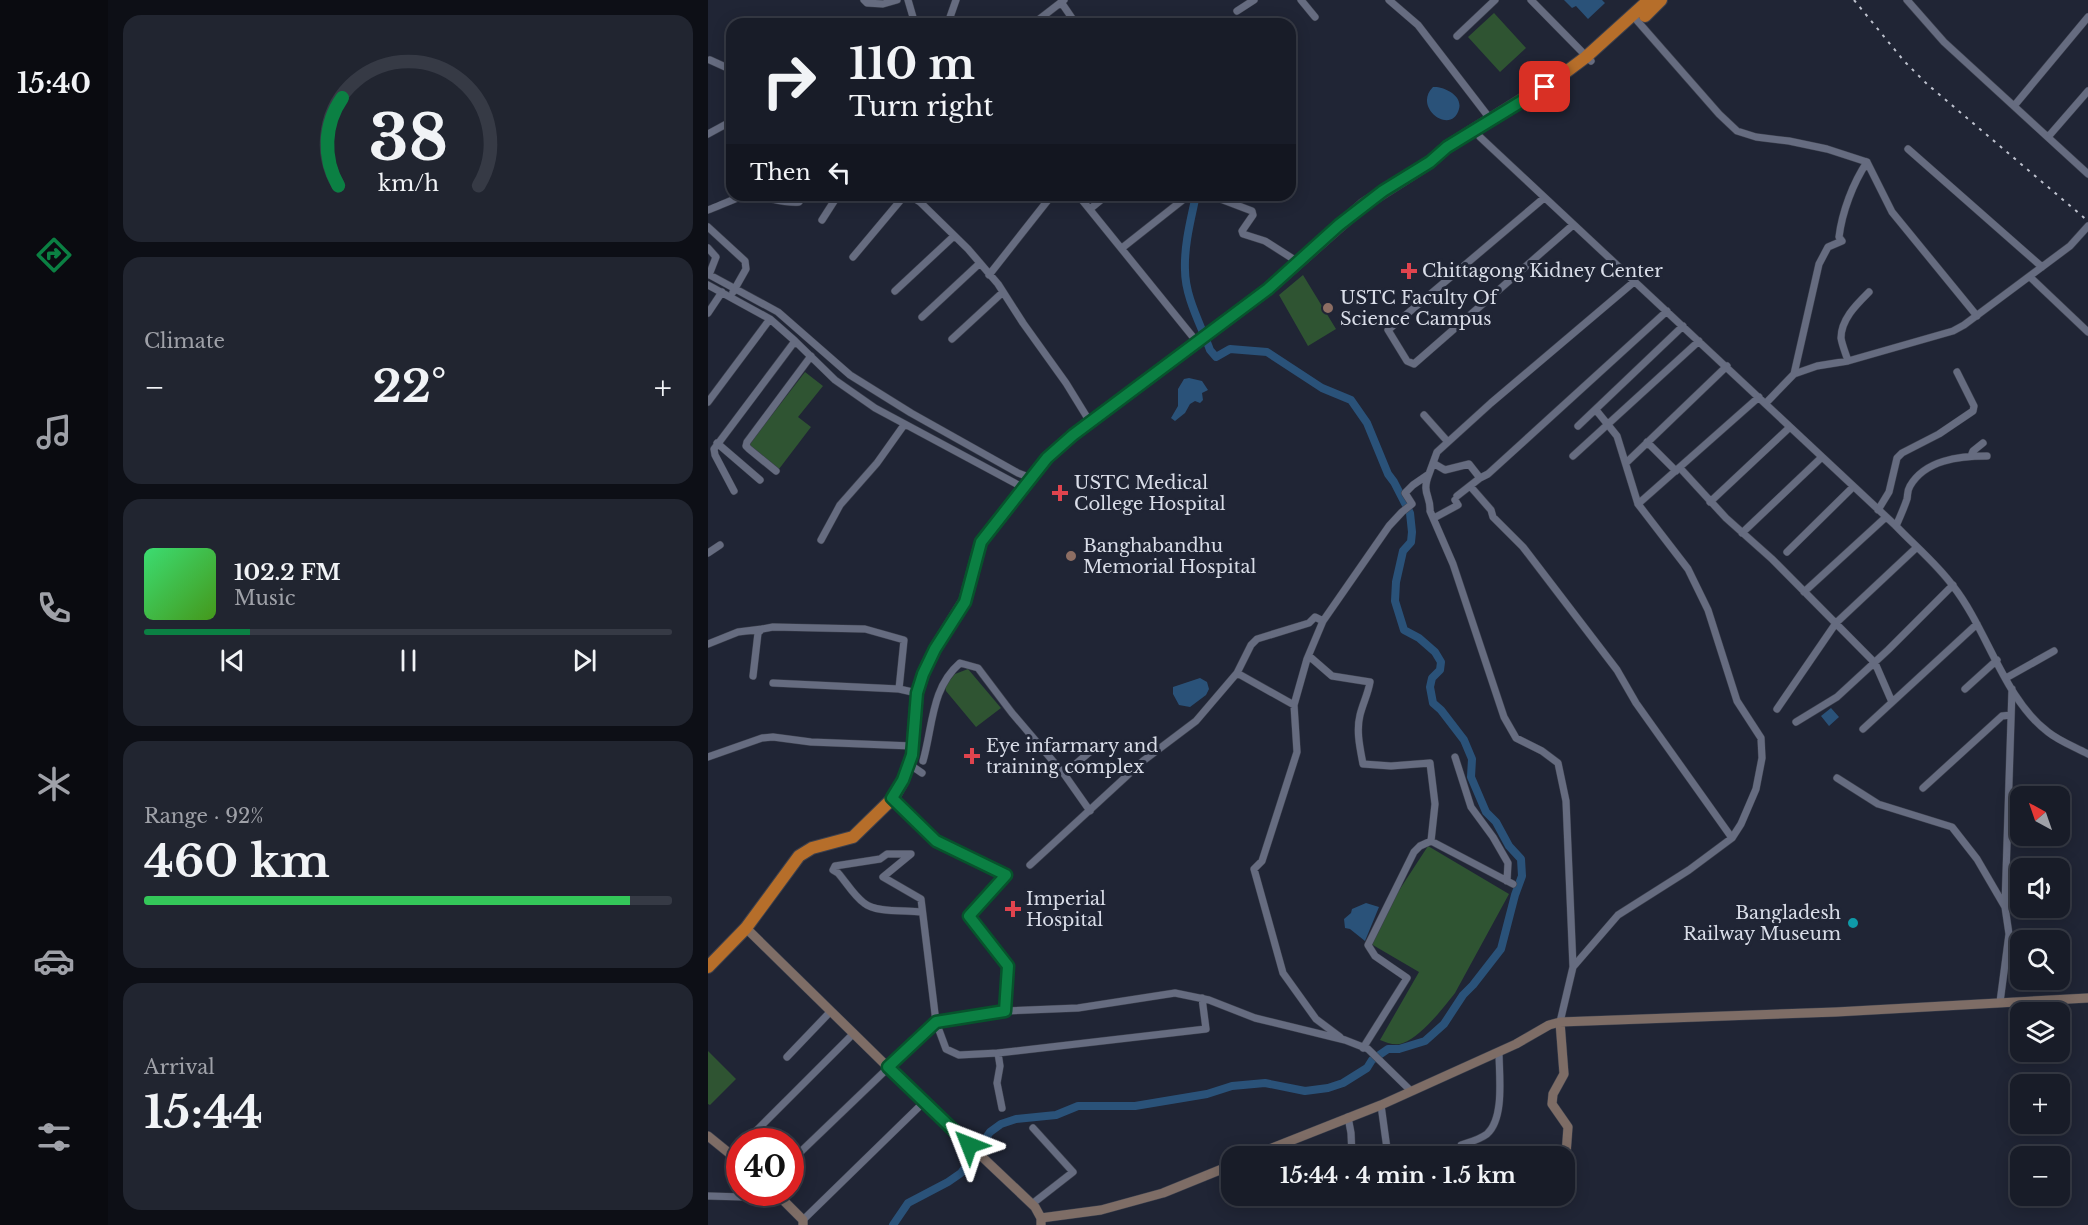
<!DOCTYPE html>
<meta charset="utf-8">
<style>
body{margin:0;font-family:"Libre Baskerville",serif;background:#212530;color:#f1f3f6;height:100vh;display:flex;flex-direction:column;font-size:22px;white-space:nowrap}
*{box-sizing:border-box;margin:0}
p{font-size:20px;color:#9fa1a8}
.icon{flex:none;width:33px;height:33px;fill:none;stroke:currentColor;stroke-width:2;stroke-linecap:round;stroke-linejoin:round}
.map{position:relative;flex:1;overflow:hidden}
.panel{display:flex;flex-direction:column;gap:15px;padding:15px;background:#0d0f16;width:600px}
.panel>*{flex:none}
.guide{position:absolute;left:18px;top:18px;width:570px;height:183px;border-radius:18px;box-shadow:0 3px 15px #0003,0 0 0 2px #363a45;background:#181c28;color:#f1f3f6;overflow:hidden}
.needle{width:39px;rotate:320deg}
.buttons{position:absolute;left:1302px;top:786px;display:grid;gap:12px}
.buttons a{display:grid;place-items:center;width:60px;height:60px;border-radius:12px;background:#181c28;box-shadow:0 3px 15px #0003,0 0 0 2px #363a45;font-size:30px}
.speed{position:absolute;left:18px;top:1128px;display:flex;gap:12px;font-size:30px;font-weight:700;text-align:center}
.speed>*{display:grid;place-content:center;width:78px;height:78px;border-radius:50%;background:#181c28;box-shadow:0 3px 15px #0003,0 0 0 2px #363a45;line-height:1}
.speed .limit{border:9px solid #d22;background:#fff;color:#111}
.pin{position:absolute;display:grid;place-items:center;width:51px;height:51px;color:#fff;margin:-26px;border-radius:12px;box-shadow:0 3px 9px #0006}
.me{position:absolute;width:66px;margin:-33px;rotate:315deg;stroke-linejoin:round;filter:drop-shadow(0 0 4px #0008)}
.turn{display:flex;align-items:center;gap:21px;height:126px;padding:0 24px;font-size:27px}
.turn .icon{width:78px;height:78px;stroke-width:2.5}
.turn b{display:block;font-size:42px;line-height:51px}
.then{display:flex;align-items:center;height:57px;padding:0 24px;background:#0003;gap:12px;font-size:22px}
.big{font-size:45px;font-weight:700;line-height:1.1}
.panel .widget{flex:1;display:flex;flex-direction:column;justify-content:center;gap:9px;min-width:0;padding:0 21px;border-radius:18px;background:#212530}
.panel .dial{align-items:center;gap:0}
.dial svg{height:156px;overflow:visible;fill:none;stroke:#363a45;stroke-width:7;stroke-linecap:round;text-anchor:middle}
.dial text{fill:#f1f3f6;stroke:none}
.song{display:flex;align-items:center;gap:18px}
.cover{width:72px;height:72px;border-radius:9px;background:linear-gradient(135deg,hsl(140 70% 55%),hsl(100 70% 35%))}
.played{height:6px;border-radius:3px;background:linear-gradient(90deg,#0b8043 20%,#363a45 20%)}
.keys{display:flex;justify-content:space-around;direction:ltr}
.heat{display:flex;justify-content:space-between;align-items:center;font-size:33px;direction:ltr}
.charge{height:9px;border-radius:4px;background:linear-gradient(90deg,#34c759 92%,#363a45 0)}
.trip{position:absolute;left:513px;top:1146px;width:354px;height:60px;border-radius:18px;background:#181c28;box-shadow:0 3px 15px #0003,0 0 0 2px #363a45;font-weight:700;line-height:60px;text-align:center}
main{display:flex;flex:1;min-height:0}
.dock{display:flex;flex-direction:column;width:108px;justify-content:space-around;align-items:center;background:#0a0b10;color:#9fa1a8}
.dock .icon{width:42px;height:42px}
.dock .current{color:#0b8043}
.dock b{font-size:27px;color:#f1f3f6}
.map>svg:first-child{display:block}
.green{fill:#2f5432}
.water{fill:#2a5279}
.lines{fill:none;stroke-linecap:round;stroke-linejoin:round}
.canal{stroke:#2a5279;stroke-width:8}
.street-casing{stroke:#3c404d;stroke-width:8}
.secondary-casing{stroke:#3c404d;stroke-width:10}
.highway-casing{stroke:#3c404d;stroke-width:14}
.street{stroke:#666c80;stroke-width:7}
.secondary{stroke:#7e6d66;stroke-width:9}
.highway{stroke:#b66e2a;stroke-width:12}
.rail{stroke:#bec2ce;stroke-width:2;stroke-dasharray:3 6;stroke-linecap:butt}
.route-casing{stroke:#07532c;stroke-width:15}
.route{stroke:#0b8043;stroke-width:10}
.health-dot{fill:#e0444e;stroke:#202535;stroke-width:2}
.education-dot{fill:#8d6e63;stroke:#202535;stroke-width:2}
.culture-dot{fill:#0f9aa8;stroke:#202535;stroke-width:2}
.labels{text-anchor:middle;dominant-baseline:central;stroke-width:6;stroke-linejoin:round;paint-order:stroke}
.poi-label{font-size:18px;fill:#d9dde8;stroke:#202535;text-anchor:start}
</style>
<main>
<nav class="dock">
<b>15:40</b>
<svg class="icon current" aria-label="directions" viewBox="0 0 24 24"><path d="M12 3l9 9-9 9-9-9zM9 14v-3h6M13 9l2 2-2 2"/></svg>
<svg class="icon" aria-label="music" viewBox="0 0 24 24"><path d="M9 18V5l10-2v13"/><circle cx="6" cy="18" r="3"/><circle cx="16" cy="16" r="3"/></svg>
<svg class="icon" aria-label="phone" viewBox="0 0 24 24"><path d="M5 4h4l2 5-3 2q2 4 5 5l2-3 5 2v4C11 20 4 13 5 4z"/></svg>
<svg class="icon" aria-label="climate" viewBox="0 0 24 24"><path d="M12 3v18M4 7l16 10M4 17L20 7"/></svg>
<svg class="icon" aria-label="car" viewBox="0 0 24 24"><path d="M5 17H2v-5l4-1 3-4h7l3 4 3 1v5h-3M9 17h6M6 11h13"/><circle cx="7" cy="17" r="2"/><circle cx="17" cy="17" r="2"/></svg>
<svg class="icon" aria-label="filters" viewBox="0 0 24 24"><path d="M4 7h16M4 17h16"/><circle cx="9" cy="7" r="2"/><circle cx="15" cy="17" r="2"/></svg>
</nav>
<section class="panel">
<div class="widget dial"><svg viewBox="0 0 100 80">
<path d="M14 69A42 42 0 1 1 86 69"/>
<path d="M14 69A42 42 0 0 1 16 24" stroke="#0b8043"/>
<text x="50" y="56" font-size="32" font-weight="700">38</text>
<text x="50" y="72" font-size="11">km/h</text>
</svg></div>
<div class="widget"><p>Climate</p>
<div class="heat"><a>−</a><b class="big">22°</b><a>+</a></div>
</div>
<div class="widget">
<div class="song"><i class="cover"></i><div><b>102.2 FM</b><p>Music</p></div></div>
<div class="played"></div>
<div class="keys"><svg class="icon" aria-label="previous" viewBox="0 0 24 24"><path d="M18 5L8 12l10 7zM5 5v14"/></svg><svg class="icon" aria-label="pause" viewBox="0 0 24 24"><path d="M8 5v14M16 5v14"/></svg><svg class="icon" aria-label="next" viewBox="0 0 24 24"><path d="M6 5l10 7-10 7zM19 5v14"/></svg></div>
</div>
<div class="widget"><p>Range · 92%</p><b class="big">460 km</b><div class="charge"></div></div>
<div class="widget"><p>Arrival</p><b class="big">15:44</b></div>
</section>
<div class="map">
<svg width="1380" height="1225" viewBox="0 0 1380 1225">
<rect width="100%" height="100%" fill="#202535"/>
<path class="green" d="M786,13L818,48L792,72L760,37Z
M595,275L628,329L600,346L571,295Z
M97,372L115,386L90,417L103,427L71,469L40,446Z
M260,669L293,708L268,727L238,691L237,686L247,674Z
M720,846L801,894L747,993C735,1008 714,1036 695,1043C688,1046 679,1043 672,1040L711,972L658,941Z
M0,1051L28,1079L2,1105L0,1104Z"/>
<path class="water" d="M856,0H894L897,3L880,19L868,6L864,8Z
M725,87C735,86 755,95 751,109C744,136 704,108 725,87Z
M481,378L494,381L500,390L494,393L495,400L492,403L487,401L482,404L477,413L467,421L463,418L470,406V389L476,379Z
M492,678L499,682L501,689L498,695L482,707L471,705L465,694V687Z
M1123,708L1131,717L1121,726L1113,716Z
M658,903L671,907L657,941L642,929L637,928L636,919L643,913L644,909Z"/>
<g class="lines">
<path class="canal" d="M185,1225L200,1203L240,1182L253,1173L282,1132L293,1124L308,1119L348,1115L370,1106H427L499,1094L524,1086L557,1083L597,1091L620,1088L635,1083L659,1068L664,1060L680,1049H691L717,1041L736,1024L755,995L765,985L793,949L807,895L814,876L813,859L801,846L788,822L778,812L763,777L764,759L756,740L733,710L725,703L722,687L724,678L732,670L733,662L727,652L711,638L696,630L687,601L688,582L695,551L703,542L704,532L702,513L686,482L680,474L659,423L643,400L614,388L559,352L522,349L508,357L502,350C493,325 477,297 477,270C476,245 483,219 488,195"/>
<g class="street-casing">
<path id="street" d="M156,0L159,3L175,4L189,0
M200,0L207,24
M593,0L607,17
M681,0L710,25L783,120
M823,0L883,61
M1199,0L1236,42L1380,174
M353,2L368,24
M529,11L546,0
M925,16L1011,114L1029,131L1048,137L1081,141L1119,149L1159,162
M243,24L241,20L248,0
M325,24L356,0
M749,36L787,0
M2,60L24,70
M1306,106L1380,17
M0,134L22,122
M772,137L1188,526C1207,546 1229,564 1245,586C1279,629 1296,699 1340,732C1351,741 1367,747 1380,754
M1340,137L1380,91
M1200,149L1334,267
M201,195L212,202L260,249L290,284L315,323L358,383L382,422
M370,195L489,342
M502,195L544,211L545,215L534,231L535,234L557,241L590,262
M836,198L680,330L699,361L706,364L865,225
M382,209L399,195
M0,210C9,207 29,197 37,196C55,194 73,204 91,202L96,195
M114,220L130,195
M0,227L37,261L38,269L25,292
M0,248L8,257L1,275
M414,248L481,195
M145,257L197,195
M0,274L70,312L142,375L203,413L310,473L323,478
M281,275L344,195
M1322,277L1380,332
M0,285L62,319L87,341L127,380L167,408L316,488
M187,291L246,236
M0,313L14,292
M214,317L272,263
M244,339L295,292
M1140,361C1138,354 1134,345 1133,338C1133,319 1149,304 1161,292
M1086,374L1111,264L1120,247L1134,241L1131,237C1134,212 1145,183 1159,162L1184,212L1269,316
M0,402L62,319
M1058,403L1086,374L1109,366L1140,361L1245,331L1256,325L1362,246L1380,226
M716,415L740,442
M870,426L975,326
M939,442L968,471
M9,443L52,480
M865,456L991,341
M1263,456L1265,451L1275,443
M725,463L737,470L761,464L772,478L780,474L959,311
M918,463L1019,366
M972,468L1018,518L1064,559L1167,663L1184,702
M68,471L41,449L38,446L39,442L103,356
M721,474C713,494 723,495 722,511L745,564L796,717L808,738L834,751L850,763L858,801L865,967
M762,486L783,510L785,517L815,547L909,670L928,703L1024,838
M26,491L7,455L6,449L87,341
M749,496L772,478
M1002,502L1082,427
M930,504L1051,397
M1170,510L1181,492L1189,458L1194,453L1231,434L1265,411L1266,406L1249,372
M726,518L750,505L747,500
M1188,526C1192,517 1196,508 1199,499C1200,494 1199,491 1202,486C1217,460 1251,456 1279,456
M1034,533L1114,457
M113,540L132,505L169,463L196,425
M1079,552L1145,487
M0,553L12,545
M1096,592L1178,517
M615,621L599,659L586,705L589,752L554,861L546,869L575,973L608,1019L632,1037
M0,644L30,632L54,629
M601,656L624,676L662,682C660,694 655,703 652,715C648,731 652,748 655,764L683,766L722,763L727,804L723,841
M529,673L586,705
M45,676L50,633L54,629L65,627L157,629L196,640L191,689
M1298,678L1346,651
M65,683L191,689L209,693
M1257,689L1289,660
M1069,709L1128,623L1208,548
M1088,722L1129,697L1180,650L1245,585
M1155,729L1269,624
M0,757L54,738L65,737L103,742L204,746
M747,757L763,807L785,837L800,863L799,881
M215,761C225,726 223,688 252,663L270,668L304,713L356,774L391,744
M201,764L214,773
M356,774L382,811
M1129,778L1170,804L1244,827L1269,859L1297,907L1301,934L1292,1002
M1215,788L1294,716L1303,715
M185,798L228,841L298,875L261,916L300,966L297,1011
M322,865L435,761L488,721L529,673L543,645L549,639L601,623L607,617L615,621L681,526L694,512L704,504L697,493L705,485L721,474L729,452L783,403L927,281
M1297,905L1304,689
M213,912C197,910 168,913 156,903C146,896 138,882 130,873L125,870L127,866L172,859L179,854H203L175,877L213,899L228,1022L238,1049L251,1055L290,1053L498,1029L494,998
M852,1022L865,967L910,915L981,870L1024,838L1033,824L1048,789L1054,758L1053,738L1029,701L1000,610L980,569L930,504L909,436L888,410
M655,1048L699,978L667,956L660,945L706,852L712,846L723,841L805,884
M290,1053L292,1066L289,1083L294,1108
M79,1057L123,1011
M673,1105L680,1156
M640,1117L643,1133L644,1156
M37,1142L146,1033
M23,1155L32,1147
M752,1156L753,1145C762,1142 771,1140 779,1134C797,1118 791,1074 791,1052
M82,1162L228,1022L297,1011L370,1008L467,993L501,1000L547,1018L637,1040L660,1049L703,1091
M0,1196L36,1197L69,1195
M752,1203L753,1196
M324,1204L365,1172L325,1128
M667,1204L668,1196
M95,1220L217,1101"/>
</g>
<g class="secondary-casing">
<path id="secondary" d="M38,928L195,1082L327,1207L333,1218V1225
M852,1022L856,1074L845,1094L844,1104L860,1127L856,1182
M0,1136L32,1162
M544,1156L673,1105L808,1044L841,1025L852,1022L1128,1012L1380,998
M67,1192L95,1220V1225
M333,1218L393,1210L455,1193L524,1165"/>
</g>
<g class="highway-casing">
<path id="highway" d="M937,16L953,0
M0,967L38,928L91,856L104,848L145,837L185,798L195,780L204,755L209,693L215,674L227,649L257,601L273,542L339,458L365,435L560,289L655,205L722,162L739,147L858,72L878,57L941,0"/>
</g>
<use href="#street" class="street"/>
<use href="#secondary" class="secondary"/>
<use href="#highway" class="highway"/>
<path class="rail" d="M1146,0L1196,61L1219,84L1380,221"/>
</g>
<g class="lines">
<g class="route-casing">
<path id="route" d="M261,1145L180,1067L228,1022L297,1011L300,966L261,916L298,875L228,841L184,798L195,780L204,755L209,693L215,674L227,649L257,602L273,542L339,458L365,435L560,289L631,225L675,191L722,162L739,147L837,87"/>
</g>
<use href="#route" class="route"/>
</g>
<g class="health-dot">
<path d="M698 262h6v6h6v6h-6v6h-6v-6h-6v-6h6z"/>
<path d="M349 484h6v6h6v6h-6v6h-6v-6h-6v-6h6z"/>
<path d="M261 747h6v6h6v6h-6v6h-6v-6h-6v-6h6z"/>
<path d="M302 900h6v6h6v6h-6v6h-6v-6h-6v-6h6z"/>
</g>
<g class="education-dot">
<circle cx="620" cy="308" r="6"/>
<circle cx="363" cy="556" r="6"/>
</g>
<circle class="culture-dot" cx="1145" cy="923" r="6"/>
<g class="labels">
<g class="poi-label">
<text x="714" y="271">Chittagong Kidney Center</text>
<text x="632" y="298">USTC Faculty Of<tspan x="632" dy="21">Science Campus</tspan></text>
<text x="366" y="483">USTC Medical<tspan x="366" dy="21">College Hospital</tspan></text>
<text x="375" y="546">Banghabandhu<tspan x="375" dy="21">Memorial Hospital</tspan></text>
<text x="278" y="746">Eye infarmary and<tspan x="278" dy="21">training complex</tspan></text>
<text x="318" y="899">Imperial<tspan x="318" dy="21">Hospital</tspan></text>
<text x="1133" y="913" text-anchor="end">Bangladesh<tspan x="1133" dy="21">Railway Museum</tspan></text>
</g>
</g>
</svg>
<div class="buttons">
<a><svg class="needle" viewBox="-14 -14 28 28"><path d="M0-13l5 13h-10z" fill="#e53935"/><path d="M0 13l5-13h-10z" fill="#9fa1a8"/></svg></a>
<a><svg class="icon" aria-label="sound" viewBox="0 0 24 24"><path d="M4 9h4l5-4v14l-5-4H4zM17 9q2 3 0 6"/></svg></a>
<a><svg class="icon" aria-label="search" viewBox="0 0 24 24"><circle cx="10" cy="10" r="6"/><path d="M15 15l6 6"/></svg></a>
<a><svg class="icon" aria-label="layers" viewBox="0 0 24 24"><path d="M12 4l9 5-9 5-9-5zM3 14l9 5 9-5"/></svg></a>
<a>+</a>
<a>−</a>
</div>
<div class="speed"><div class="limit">40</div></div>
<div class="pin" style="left:837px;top:87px;background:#d93025"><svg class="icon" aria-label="arrive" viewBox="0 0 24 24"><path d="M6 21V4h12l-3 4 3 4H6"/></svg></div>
<svg class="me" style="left:261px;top:1145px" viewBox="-20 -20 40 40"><path d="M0-17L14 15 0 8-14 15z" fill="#0b8043" stroke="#fff" stroke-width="4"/></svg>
<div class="trip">15:44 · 4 min · 1.5 km</div>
<div class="guide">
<div class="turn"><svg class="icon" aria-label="right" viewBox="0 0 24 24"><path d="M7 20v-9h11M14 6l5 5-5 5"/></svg><div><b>110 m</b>Turn right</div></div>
<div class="then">Then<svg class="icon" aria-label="left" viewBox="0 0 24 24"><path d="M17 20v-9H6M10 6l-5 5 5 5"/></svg></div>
</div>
</div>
</main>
